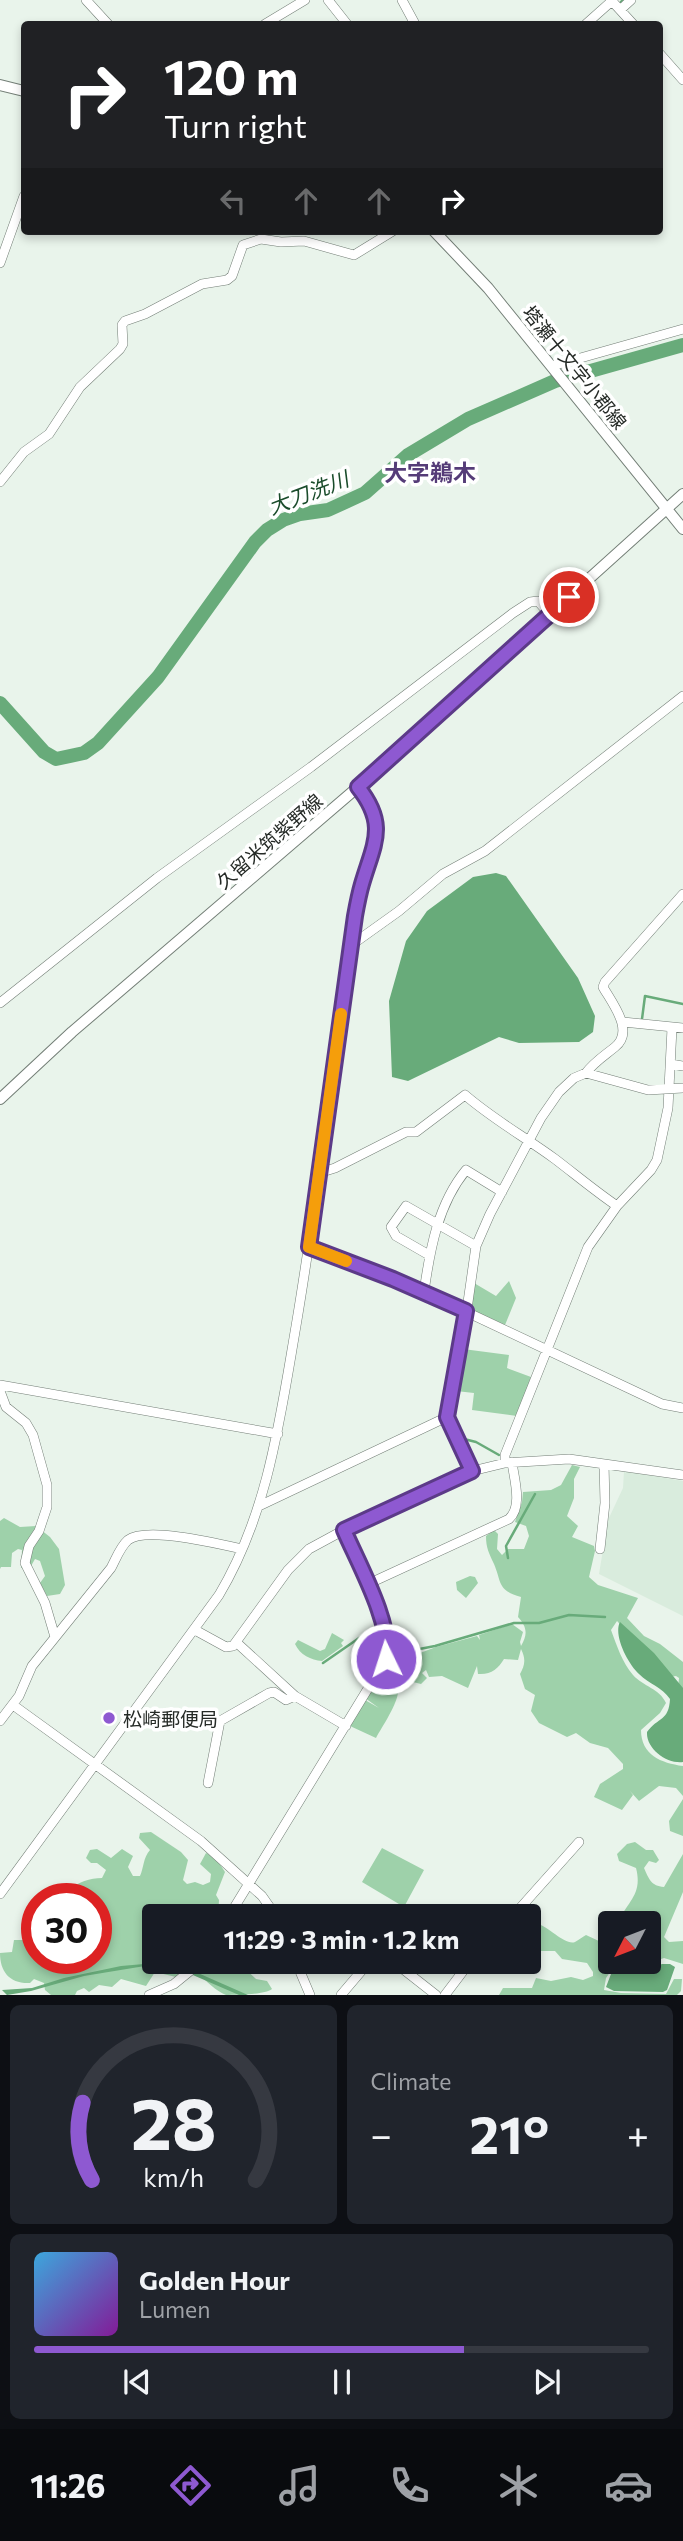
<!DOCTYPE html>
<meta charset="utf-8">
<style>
body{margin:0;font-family:Commissioner,"Noto Sans JP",sans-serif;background:#20242c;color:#f1f3f6;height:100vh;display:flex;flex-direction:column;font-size:26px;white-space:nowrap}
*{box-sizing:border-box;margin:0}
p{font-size:23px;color:#9ea1a6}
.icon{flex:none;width:38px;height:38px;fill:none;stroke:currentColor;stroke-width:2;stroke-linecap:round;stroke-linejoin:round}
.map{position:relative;height:1995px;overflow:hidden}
.details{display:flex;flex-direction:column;gap:10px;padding:10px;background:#0d0f14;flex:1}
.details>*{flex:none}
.guide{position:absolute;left:21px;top:21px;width:642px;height:214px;border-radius:7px;box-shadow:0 4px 10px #0003;background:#202124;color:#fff;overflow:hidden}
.needle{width:46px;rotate:228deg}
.fabs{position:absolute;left:598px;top:1911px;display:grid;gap:14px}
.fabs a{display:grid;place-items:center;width:63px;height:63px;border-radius:7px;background:#171b24;box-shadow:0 4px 10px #0003;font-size:35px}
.speed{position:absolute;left:21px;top:1883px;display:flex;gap:14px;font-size:35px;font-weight:700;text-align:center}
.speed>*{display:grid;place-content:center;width:91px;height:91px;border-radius:50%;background:#171b24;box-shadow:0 4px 10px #0003;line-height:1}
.speed .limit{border:10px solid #d22;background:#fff;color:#111}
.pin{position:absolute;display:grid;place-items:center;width:60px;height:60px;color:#fff;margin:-30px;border:4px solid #fff;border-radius:50%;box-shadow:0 2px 7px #0007}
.me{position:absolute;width:77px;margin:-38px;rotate:356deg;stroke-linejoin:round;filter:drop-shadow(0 0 5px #0008)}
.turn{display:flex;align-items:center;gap:24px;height:147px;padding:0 28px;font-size:32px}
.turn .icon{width:91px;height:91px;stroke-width:2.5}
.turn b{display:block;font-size:49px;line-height:60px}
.lanes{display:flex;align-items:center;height:66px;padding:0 28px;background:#0003;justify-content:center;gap:35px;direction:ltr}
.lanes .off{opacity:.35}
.big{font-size:52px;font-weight:700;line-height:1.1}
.details .tile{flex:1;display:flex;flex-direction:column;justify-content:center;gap:10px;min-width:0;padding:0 24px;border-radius:10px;background:#20242c}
.details .dial{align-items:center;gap:0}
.dial svg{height:182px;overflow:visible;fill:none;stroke:#363941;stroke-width:7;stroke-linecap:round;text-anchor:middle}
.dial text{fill:#f1f3f6;stroke:none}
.song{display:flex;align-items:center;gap:21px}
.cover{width:84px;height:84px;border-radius:10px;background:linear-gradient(135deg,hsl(200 70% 55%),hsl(290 70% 35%))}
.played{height:7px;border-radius:4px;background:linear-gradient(90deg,#8e59d1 70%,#363941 70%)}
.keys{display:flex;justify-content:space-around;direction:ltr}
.heat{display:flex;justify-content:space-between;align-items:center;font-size:38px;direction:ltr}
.details .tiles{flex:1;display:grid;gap:10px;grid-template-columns:1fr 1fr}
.tile:last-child{grid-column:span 2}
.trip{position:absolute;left:142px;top:1904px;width:399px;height:70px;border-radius:7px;background:#171b24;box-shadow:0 4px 10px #0003;font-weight:700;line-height:70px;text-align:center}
.tab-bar{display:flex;height:112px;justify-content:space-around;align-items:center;background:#090b0e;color:#9ea1a6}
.tab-bar .icon{width:49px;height:49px}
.tab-bar .current{color:#8e59d1}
.tab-bar b{font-size:32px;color:#f1f3f6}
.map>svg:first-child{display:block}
.built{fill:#d9ecdd}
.green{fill:#9ed1aa}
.water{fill:#68ab7a}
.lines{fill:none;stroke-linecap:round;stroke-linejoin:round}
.stream{stroke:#68ab7a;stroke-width:2.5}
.river{stroke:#68ab7a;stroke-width:14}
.minor-casing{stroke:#737e76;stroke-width:10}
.major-casing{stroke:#737e76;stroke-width:12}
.minor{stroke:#fff;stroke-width:9}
.major{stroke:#fff;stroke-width:10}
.route-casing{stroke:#5c3a88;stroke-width:18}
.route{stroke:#8e59d1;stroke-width:12}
.slow{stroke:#f59e0b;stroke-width:12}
.poi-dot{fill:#8e59d1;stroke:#fff;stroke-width:2.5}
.labels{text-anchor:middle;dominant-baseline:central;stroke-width:7;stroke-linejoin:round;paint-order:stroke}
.street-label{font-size:19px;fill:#252a26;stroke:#fff}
.poi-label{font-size:19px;fill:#252a26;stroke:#fff;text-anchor:start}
.water-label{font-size:21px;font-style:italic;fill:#1a4c2b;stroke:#fff}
.quarter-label{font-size:23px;font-weight:bold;fill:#553c78;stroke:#fff}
</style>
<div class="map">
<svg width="683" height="1995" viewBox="0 0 683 1995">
<rect width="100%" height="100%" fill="#e9f4eb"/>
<path class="built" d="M624,1471L683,1481V1616L599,1574L608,1520L623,1488Z"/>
<path class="green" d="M509,1281L516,1298L505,1325L470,1309L474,1283L496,1296Z
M463,1349L509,1355L507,1368L531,1377L517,1416L472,1410L474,1393L456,1391Z
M572,1465L580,1467L574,1479V1498L567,1516L578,1526L572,1537L594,1546L595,1551L589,1577L598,1585L638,1598L627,1618L644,1636L660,1644L683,1662V1695L678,1688L679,1678L676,1676L670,1677L617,1621L611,1630C617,1646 622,1662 633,1675C644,1687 659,1688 666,1703L660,1713L641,1730C641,1755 661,1763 683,1766V1796L676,1788L659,1786L639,1801L630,1791L633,1795L622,1810L594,1797L600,1784L623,1769V1764L608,1748L590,1743L576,1733L567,1737L539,1723L531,1711L535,1695L525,1689L520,1674C525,1665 526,1659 521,1649L518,1660L504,1659C498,1669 491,1675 478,1674L477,1666L468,1688L442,1676L429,1677L426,1670L422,1673L427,1678L421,1684L409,1681L406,1678L409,1670L419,1671L408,1667L405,1679L388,1672L386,1669L391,1654L404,1659L436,1647L477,1636L480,1640L479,1635L512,1624L523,1632L520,1642L521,1646C528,1634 527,1627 518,1617L521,1597C497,1590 502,1583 494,1564C489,1553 486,1548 486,1536L494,1530L498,1534L497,1549L502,1555L508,1549H524L529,1536L526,1526L515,1522L522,1502L523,1492L551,1490L561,1485Z
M4,1518L20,1527L36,1526L50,1537L59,1549L65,1585L60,1594L47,1596L40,1583L45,1576L40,1561L35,1559L31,1566L21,1568L22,1550L18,1549L12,1553L11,1567H1L0,1569V1521Z
M470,1576L475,1577L478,1583L466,1598L457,1590L456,1582Z
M332,1633L344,1640L341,1643L343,1646L322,1661C311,1660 300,1655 295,1644L298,1640L320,1651L325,1649Z
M381,1674L390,1677L389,1681L398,1690C399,1702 382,1727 376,1738L350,1726L365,1700L379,1708L365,1698Z
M683,1799V1836L670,1831L669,1821Z
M151,1832L181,1852L188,1860L183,1880L187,1884L195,1882L203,1885L210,1882L211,1874L200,1864L206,1853L216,1858L225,1872L216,1895L219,1900L218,1916H154V1962H185L183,1972L176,1977L155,1972L146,1986L121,1979L112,1987L99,1985L89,1992L84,1988L77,1991L75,1995H51L45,1990L44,1983L34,1979L30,1983C10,1984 0,1972 0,1953L12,1952L14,1940H29L37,1958H96V1899H73L69,1890C78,1882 90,1878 102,1878L106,1870L97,1863H91L86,1858L90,1850L97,1849L111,1858L122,1849L133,1856L128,1867L133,1876H140C144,1867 143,1858 150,1850L139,1838L140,1833Z
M635,1842L646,1850H653L659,1860L656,1863L649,1861L644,1868C649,1879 651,1886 664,1887L683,1854V1892L664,1937L669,1942L683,1941V1964L664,1958L635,1968L625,1967L613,1968L606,1978L604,1990L621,1993L666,1994L674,1979H682L681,1991L677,1995H499L503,1988H532L536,1978L551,1981L571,1977L583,1980L593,1976V1972L587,1963L562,1959L555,1951H536L532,1940L538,1924C549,1927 566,1946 575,1942C579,1940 582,1937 586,1935L601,1942H609L611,1939V1962H649V1923H618C627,1901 643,1895 636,1868L619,1861L617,1854L627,1844Z
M382,1848L424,1870L404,1907L362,1882Z
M234,1962H238L256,1979L267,1981L272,1989C264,1995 236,1995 226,1995C216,1991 206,1981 198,1973L203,1966L217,1968Z"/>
<path class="water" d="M496,873L506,876L578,978L595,1016L593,1032L579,1042L519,1043L499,1037L408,1081L392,1077L389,1001L406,941L427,911L473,877Z
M620,1622L654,1653L683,1688V1762C667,1764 646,1749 647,1732C658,1717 669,1721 670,1699C662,1687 649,1684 639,1674C628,1664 613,1635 620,1622Z
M167,1962L182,1966L248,1995H239L179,1969L145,1966L84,1976L31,1991L7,1995L2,1990L32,1988L64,1978L121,1966Z
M662,1964H670L675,1967L667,1990L663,1992L614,1991L606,1987L611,1974L615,1970L641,1972Z"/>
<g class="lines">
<path class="stream" d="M621,2L623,0
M642,1019L645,996L683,1004
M460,1438L476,1442L499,1455
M508,1558L506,1546L535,1494
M391,1650L404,1652L435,1646L514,1623H539L569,1615L605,1617
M323,1663L362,1636L384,1645"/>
<path class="river" d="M0,703L44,752L56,759L84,753L98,743L158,677L255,542L267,530L283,520L300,514L328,510L365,493L408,455L468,419L555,381L683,345"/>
<g class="minor-casing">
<path id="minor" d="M86,0L108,24
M328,0L347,24
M402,0L415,24
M611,0L633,24
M620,10L631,0
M265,24L305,0
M586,24L613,0
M660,54L683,80
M0,263L24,196
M552,366L683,329
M0,482L24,452L49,434L80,387L120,349L123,344L122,325L125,321L145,314L202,284L227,280L232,276L243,245L261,239L281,242L304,241L354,255L393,231
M350,946L399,911L443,874L485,851L683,696
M0,1003L157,878L311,767L513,613L530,602L538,601L550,615
M623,1022L683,1028
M671,1064L683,1066
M586,1073C594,1062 604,1056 615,1047C635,1031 612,1003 603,987L605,982L683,894
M319,1173L335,1168L406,1132H416L465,1095C494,1120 525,1137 555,1159C576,1175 595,1191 617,1206
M309,1247L424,1292L662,1404L683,1408
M429,1255L396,1236L391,1227L406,1206L476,1246
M424,1292C430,1249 438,1204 466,1170L502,1192
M0,1385L278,1434
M0,1391L6,1407L26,1423L33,1435L47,1485V1507L39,1531L29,1546L25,1563L45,1603L55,1637
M505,1463V1455L588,1247L617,1206L651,1170L657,1160L668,1108L672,1028
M472,1471L447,1417L465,1323L476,1246L490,1214L541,1118L559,1092L574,1078L586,1073L648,1090L683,1088
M259,1506L447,1417
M600,1549L605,1503L604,1464
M368,1584L509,1519C523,1506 514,1479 512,1462
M195,1630L226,1647L233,1646L288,1570L309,1549L344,1530L472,1471L505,1463L569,1459L683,1475
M236,1642L295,1696
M13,1705L201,1841L262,1896L276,1916
M0,1721L19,1696L32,1666L111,1568C116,1559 120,1547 128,1540C146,1526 220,1544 242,1549
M208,1783L220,1721L269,1693L274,1692L286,1700L295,1696L346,1726
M0,1894L219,1595C268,1513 280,1419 296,1326C319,1190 334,1053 355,916C357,905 359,894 362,884C374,843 389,825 358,787
M229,1916L386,1659C393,1625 358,1563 344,1530
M513,1916L579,1842
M296,1962L310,1995
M394,1962L436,1995
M149,1995L174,1984L201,1962
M341,1995L369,1962
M445,1995L470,1962"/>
</g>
<g class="major-casing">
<path id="major" d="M0,85L24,91
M434,231L488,288L683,529
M0,1099L72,1032L358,787L683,494"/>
</g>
<use href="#minor" class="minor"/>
<use href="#major" class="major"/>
</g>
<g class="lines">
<g class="route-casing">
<path id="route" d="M386,1659C393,1625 358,1563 344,1530L472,1471L447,1417L466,1311L393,1279L309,1247L355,916C357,905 359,894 362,884C374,843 388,825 358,787L569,597"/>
</g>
<use href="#route" class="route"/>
<path class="slow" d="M341,1014L309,1247L346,1261"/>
</g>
<circle class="poi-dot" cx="109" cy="1718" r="7"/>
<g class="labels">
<g class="street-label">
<text transform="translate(575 367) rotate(51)">塔瀬十文字小郡線</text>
<text transform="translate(269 841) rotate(-41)">久留米筑紫野線</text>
</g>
<g class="poi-label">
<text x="123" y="1718">松崎郵便局</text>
</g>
<g class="water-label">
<text transform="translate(308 492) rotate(-21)">大刀洗川</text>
</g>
<g class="quarter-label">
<text x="430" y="472">大字鵜木</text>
</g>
</g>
</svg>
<div class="fabs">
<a><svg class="needle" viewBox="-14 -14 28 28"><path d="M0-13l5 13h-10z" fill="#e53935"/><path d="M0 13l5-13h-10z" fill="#9ea1a6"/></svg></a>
</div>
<div class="speed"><div class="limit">30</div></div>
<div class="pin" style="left:569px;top:597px;background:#d93025"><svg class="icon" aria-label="arrive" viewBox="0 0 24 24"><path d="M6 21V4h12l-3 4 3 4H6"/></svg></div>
<svg class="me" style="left:386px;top:1659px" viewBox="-20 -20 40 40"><circle r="17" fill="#8e59d1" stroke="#fff" stroke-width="3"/><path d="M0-11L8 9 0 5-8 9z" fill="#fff"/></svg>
<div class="trip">11:29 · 3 min · 1.2 km</div>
<div class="guide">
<div class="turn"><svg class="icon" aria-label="right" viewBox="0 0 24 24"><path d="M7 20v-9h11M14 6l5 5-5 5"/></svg><div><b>120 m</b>Turn right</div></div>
<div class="lanes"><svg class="icon off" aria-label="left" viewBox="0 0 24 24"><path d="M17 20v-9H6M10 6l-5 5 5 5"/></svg><svg class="icon off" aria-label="ahead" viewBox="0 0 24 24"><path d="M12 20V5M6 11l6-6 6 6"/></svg><svg class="icon off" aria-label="ahead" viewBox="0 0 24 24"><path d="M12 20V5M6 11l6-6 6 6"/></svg><svg class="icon" aria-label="right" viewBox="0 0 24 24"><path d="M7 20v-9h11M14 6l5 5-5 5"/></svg></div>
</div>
</div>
<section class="details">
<div class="tiles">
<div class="tile dial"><svg viewBox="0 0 100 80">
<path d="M14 69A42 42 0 1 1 86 69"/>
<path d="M14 69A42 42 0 0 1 10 35" stroke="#8e59d1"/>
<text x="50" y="56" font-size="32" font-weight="700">28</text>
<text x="50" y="72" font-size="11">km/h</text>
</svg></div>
<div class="tile"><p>Climate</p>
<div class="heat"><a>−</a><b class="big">21°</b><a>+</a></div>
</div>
<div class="tile">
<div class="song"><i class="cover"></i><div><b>Golden Hour</b><p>Lumen</p></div></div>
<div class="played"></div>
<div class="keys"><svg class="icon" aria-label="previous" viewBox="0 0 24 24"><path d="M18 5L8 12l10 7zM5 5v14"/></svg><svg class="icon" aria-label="pause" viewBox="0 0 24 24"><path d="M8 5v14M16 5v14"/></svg><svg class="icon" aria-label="next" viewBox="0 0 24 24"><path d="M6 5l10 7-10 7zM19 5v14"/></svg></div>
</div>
</div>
</section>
<nav class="tab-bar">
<b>11:26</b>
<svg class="icon current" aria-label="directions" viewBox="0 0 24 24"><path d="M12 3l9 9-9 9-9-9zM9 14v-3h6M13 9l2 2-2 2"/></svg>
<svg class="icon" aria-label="music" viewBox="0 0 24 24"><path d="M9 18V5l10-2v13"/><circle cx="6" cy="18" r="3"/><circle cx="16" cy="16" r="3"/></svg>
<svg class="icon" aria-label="phone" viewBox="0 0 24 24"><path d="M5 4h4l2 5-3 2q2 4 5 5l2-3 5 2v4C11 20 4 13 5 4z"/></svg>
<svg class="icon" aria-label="climate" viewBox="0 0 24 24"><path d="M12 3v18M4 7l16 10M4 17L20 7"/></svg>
<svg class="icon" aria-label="car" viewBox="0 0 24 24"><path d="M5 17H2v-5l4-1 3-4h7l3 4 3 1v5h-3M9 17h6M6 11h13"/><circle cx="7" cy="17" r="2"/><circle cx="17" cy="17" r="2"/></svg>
</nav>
